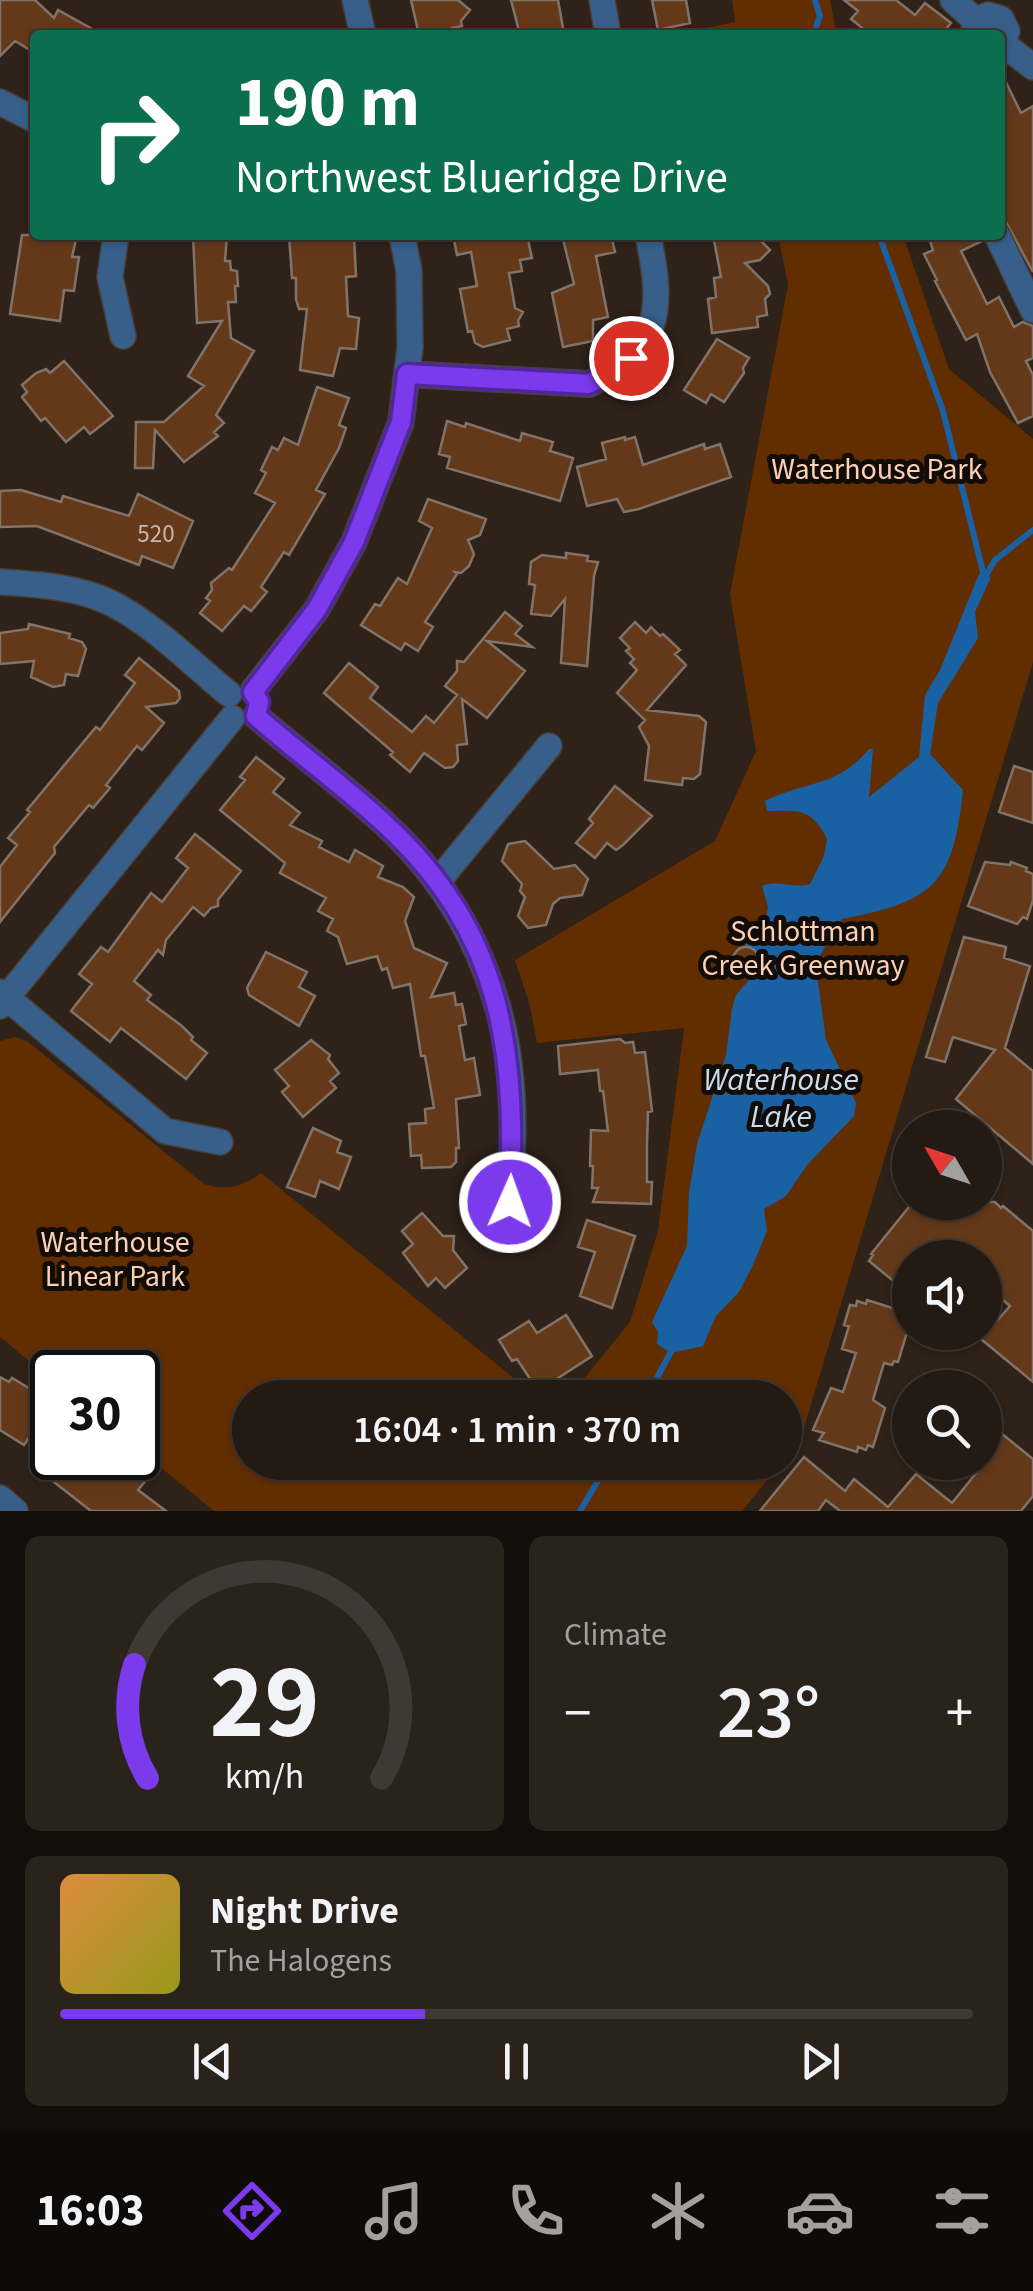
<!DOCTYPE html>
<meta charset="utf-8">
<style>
body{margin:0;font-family:"Source Sans 3",sans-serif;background:#2a231c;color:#f1f3f6;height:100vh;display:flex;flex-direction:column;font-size:38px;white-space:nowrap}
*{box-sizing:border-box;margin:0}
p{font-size:32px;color:#a2a1a0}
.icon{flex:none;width:55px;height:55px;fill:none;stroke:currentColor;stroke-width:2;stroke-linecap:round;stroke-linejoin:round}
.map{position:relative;height:1511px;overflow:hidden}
.panel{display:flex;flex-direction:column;gap:25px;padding:25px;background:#130e0a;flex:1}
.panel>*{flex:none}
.banner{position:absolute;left:30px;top:30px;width:975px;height:210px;border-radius:10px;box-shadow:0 2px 8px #0004,0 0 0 2px #3f3833;background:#0b6e4f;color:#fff;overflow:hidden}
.needle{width:65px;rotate:309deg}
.buttons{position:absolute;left:892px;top:1110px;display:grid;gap:20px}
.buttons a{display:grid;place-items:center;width:110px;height:110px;border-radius:50%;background:#221a13;box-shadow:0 2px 8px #0004,0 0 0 2px #3f3833;font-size:50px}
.speed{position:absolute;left:30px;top:1350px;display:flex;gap:20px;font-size:50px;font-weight:700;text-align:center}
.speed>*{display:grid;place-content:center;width:130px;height:130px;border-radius:50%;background:#221a13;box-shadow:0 2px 8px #0004,0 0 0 2px #3f3833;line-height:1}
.speed .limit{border:5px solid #111;border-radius:15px;background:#fff;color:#111}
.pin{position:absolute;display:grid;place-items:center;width:85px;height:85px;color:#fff;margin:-42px;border:5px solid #fff;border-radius:50%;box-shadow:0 2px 10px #0007}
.me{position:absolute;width:110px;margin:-55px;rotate:2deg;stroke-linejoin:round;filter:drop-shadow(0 0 8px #0008)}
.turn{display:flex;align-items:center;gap:35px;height:210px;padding:0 40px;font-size:45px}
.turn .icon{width:130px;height:130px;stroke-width:2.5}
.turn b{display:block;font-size:70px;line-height:85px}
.big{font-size:75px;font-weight:600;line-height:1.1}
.panel .card{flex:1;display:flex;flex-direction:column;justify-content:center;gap:15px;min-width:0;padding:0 35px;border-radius:15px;background:#2a231c}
.panel .dial{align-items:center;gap:0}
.dial svg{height:260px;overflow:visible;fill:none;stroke:#3f3833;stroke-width:7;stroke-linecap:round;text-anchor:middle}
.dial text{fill:#f1f3f6;stroke:none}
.song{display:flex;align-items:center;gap:30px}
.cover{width:120px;height:120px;border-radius:15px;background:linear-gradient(135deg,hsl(30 70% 55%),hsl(60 70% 35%))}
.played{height:10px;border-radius:5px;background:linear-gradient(90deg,#7c3aed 40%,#3f3833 40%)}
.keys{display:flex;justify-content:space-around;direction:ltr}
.heat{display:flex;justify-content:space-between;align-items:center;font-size:55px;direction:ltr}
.panel .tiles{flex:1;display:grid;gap:25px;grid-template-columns:1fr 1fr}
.card:last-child{grid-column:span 2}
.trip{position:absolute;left:232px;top:1380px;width:570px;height:100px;border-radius:50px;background:#221a13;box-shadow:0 2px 8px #0004,0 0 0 2px #3f3833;font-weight:600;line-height:100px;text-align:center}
.tabs{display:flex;height:160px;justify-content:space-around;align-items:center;background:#0e0a08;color:#a2a1a0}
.tabs .icon{width:70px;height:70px}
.tabs .active{color:#7c3aed}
.tabs b{font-size:45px;color:#f1f3f6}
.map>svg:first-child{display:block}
.green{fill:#622e00}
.water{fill:#1a61a4}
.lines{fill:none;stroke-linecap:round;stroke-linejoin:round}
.stream{stroke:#1a61a4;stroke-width:6}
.building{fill:#633919;stroke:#827369;stroke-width:2.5}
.minor-casing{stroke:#483d34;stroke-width:28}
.minor{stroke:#375f8a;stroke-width:25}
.route-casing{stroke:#51269a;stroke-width:25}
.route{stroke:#7c3aed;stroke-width:18}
.labels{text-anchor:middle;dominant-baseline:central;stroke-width:10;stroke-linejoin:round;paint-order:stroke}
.number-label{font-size:25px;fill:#c9b8ac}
.park-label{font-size:30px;fill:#fbd0b3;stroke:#120c09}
.water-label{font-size:32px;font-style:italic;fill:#ccdcef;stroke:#120c09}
</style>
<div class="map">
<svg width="1033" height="1511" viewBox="0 0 1033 1511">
<rect width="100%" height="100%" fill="#2e2219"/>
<path class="green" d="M732,0H830L837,35H672L735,22Z
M778,235H903L949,369L1033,439V662L801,1438L785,1458V1398L569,1397L630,1322L658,1231L684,1028L537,1043L529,1002L515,960L715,841L756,751L730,594L788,285Z
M15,1037L27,1041L204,1184C226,1191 242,1187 261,1173L537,1397L250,1398V1462L781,1463L742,1511H214L138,1449V1372H52V1380L0,1337V1041Z"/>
<path class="water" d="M979,574L991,577L975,612L978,638L938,703L930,754L963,790C953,885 934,901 842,919L821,954L817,975L826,1040L856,1103L854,1116L807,1165L786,1196L764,1209L767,1231L752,1267L739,1292L716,1316L703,1346L671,1353L657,1344L658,1332L652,1322L687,1246L689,1192L697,1144L726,1055L732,1009L736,995L749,980L745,941L762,937L768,907L762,886C777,879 794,889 810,884L824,856L827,839C811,807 798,811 767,811L765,801C805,781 838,787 869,749H873L869,797L919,757L925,695L940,670Z"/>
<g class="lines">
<path class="stream" d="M813,35L820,16L815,0
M879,235L943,411L984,576
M981,584L995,560L1033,530
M646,1398L674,1346
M580,1511L609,1462"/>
</g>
<path class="building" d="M0,0H35L54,18L58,10L103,35H35V53L15,41L0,56Z
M411,0H458L470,10L461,21L462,26L452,28L454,35H419Z
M511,0H558L563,28L538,35H520Z
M652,0H686L690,23L658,30Z
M844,0H896L915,15L925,3L951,23L941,35H871L851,19L858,11Z
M1000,70L1021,113L1033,106V272L1000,211Z
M22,235H77L72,257H79L74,291L64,290L60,321L10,314Z
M193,235H227L225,261H230L231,270L237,271L238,286H235L236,302H228L231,338L254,351L216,415L224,423L214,432L218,436L184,462L155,430L153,468H135L136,422H164L204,386L188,376L222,321L197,323Z
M289,235H354L356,276L346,277L348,316L359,318L356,349L340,348L333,376L300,370L307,309H299L296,299V278H292Z
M453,235H527L532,258L520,260L522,271L509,273L515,308L523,312L518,321L519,326L507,329L510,340L483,347L475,343L472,331L468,332L460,289L477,286L471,252L457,255Z
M562,235H611L615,252L596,256L608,317L593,320V341L563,347L552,293L574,284Z
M713,235H760L762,242L770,250L760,260L745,263L768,286L770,294L765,299L767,315L757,317L758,327L712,333L708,299L716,297L714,278L721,277Z
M928,235H981L982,241L961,251L987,304L999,297L1014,327L1023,322L1033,326V358L1026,361L1033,375V416L1018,423L990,372L977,334L966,340L935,281L937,280L924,254L933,250Z
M717,339L749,358L743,368L744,373L724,402L711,394L706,403L684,390Z
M64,361L113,416L90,434L84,427L66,442L45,418L41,421L22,397L27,392L22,385L36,373L46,369L50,373Z
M317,387L349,398L339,425L346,428L339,448L316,490L325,494L289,555L284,552L261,587L267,592L251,611L244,606L222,631L200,613L210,601L206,598L212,590L211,583L229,568L232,570L275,503L255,493L266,473L261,470L272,447L278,450L284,438L298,445Z
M447,421L465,427L466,423L520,441L522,433L553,442L550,451L573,458L560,501L447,468L450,457L439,454Z
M625,437V440L635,437L643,465L704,444L705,449L720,444L731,477L639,509L624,512L617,499L587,506L577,467L606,459L602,443Z
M21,490L61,502L63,496L129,516L138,494L193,521L173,568L142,556L139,565L37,526L0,527V491Z
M428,499L486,519L480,535L468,540L474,554L469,566L461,573L455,572L457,574L425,622L433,627L418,651L405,643L401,650L361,625L375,604L380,606L398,578L407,584L432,528L419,521Z
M566,553L588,556L587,561L598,562L594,576L587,666L561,663L565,599L551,616L531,614L535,585L529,584L531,562L542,555L566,558Z
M505,612L522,626L515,634L532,647L487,641L525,671L487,718L462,699L467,744L457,745L458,761L453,767L445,768L424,753L410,772L390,755L393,752L324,693L349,663L378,687L370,698L412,732L426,716L434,723L457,695L445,686L457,671V661L464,662Z
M635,622L646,633L651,627L660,636L663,634L680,650L675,654L686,665L647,710L699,716L706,722L700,774L694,779L683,778L682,785L645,780L649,746L639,727L645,720L617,693L637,670L630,663L634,659L626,651L630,648L620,638Z
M29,624L70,634L69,638L82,642L86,649L78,676L66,674L64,685L53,687L31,677L34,661L0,664V633L28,629Z
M139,658L179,691L180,698L176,703L146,707L164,723L142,750L137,746L106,785L110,788L93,808L89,805L54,847L55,853L0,922V867L17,845L8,838L30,812L27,810L96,727L100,730L135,683L125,675Z
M256,757L284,779L273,792L300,813L290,825L322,841L319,847L349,862L355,850L383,866L378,877L403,887L414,897L405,921L414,948L447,963L431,997L454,993L456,1005L462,1004L466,1024L459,1026L465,1060L474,1058L480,1095L456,1099L459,1148H456V1162L451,1167L422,1168L421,1155L411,1156L409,1124L426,1123L425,1109L434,1108L425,1056H421L410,984L393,988L387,968L382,970L377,956L347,964L338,937L327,931L333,919L318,911L326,898L280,873L285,863L220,810L245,780L240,777Z
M1014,766L1033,772V823L999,812Z
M615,786L652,816L623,845L616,850L607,843L595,858L576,843L593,823L589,819Z
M195,834L241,871L218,900V906L211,908L204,916L193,907L166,940L163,955L158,950L134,981L151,995L147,1000L182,1026L193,1037L191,1040L207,1053L186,1079L121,1028L110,1042L71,1011L92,984L79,974L101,947L108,952L151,893L162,902L188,868L176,858Z
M525,841L554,869L575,865L588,879L582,895L560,898L553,904L546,925L528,928L518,916L525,897L520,891L522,884L502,861L508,844Z
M985,862L1010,865L1011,862L1027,868L1026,871L1033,874V900L1027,919L1023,917L1017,924L968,906Z
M964,937L1006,947L1004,958L1030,966L1005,1048L1033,1071V1164L956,1099L995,1050L953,1037L945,1062L926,1057Z
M733 960a13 13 0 1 1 26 0a13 13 0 1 1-26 0Z
M266,952L307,972L299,987L315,996L299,1026L249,995L247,988Z
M620,1039L625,1043L633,1042L635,1053L645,1052L652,1111L648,1112L647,1144V1182H652L651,1204L593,1202L598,1188H592L593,1166H590L591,1130L608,1131L603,1091H600L598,1070L560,1074L558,1046Z
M311,1040L330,1055L328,1059L339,1073L330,1081L336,1088L303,1117L282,1092L289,1086L275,1070Z
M313,1128L341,1141L337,1152L351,1157L339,1189L320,1181L315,1197L287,1187Z
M913,1202H995L1001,1208L1003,1206L1033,1231V1382L981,1339L1010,1306L985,1285V1258H952L937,1245L928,1258H910V1278L902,1288L869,1261L873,1255L871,1254Z
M422,1213L443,1236H454L453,1250L467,1268L445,1288L436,1278L428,1286L403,1253L413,1244L402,1231Z
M587,1220L635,1236L612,1308L580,1296L595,1252L578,1247Z
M867,1300L899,1310L897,1314L910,1322L898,1362L894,1361L892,1365L884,1363L873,1400L885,1408L873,1447L868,1445L866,1450L858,1447L857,1452L819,1440L824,1433L813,1430L831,1388L843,1392L856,1353L842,1349L849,1326L844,1325L850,1305L856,1306L857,1301L866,1304Z
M566,1315L592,1356L538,1391L517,1359L512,1361L499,1340L529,1321L537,1333Z
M0,1377L9,1382L12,1378L40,1395L37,1400L52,1410V1458H121L148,1478L138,1490L166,1511H91L54,1482L64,1470L28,1439L24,1445L0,1430Z
M985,1420L1033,1459V1496L1021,1511H840L826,1500L818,1511H760L804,1457L845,1491L854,1479L888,1507L916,1474L952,1503L977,1472L965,1462H985Z"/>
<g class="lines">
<g class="minor-casing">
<path id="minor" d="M355,0L363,35
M602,0L608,35
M953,0L976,21
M973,35L976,21L988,15L1001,19L1007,31L1000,45
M1003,44L1033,67
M0,102L35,120
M116,235L110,277L123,336
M997,235L1033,310
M407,374L589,384C663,349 663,308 648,235
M0,582C37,584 80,587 113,604C157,627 192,664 229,694
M253,691L317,609L354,542L401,422L410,347L409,271L402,235
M256,716C298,752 344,786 385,824C456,889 500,977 510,1072C515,1115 512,1159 510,1202
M438,881L549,746
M0,992L165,1131L220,1142
M0,1006L232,718
M0,1498L15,1511"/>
</g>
<use href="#minor" class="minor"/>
</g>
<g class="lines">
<g class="route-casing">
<path id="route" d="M510,1202C516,1050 504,934 385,824C344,786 298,753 256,716L259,702L253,692L317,609L354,542L401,422L407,374L588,384L612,373L631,358"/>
</g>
<use href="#route" class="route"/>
</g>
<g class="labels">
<g class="number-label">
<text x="156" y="534">520</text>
</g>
<g class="park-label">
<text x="877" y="469">Waterhouse Park</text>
<text x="803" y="931">Schlottman<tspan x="803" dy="34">Creek Greenway</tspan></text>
<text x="115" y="1242">Waterhouse<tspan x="115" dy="34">Linear Park</tspan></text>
</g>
<g class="water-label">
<text x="781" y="1080">Waterhouse<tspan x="781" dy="37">Lake</tspan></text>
</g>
</g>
</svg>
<div class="buttons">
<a><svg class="needle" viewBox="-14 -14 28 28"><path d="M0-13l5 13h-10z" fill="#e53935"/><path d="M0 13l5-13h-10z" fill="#a2a1a0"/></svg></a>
<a><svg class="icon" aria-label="sound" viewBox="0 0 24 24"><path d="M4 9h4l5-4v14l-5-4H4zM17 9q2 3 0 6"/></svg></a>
<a><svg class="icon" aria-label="search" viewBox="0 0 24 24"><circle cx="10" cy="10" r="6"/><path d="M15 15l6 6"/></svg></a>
</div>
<div class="speed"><div class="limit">30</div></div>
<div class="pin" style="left:631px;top:358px;background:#d93025"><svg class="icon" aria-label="arrive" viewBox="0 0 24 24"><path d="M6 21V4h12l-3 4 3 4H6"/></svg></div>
<svg class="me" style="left:510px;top:1202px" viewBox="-20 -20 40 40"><circle r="17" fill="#7c3aed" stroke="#fff" stroke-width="3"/><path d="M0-11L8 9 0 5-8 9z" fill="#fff"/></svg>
<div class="trip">16:04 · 1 min · 370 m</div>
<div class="banner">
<div class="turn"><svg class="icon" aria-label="right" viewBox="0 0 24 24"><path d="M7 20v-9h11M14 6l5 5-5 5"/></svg><div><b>190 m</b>Northwest Blueridge Drive</div></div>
</div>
</div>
<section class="panel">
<div class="tiles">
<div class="card dial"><svg viewBox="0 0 100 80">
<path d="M14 69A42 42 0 1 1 86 69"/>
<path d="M14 69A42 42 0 0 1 10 34" stroke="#7c3aed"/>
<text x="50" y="56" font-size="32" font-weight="700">29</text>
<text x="50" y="72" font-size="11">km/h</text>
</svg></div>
<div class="card"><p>Climate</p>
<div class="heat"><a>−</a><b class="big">23°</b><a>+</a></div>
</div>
<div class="card">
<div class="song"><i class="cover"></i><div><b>Night Drive</b><p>The Halogens</p></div></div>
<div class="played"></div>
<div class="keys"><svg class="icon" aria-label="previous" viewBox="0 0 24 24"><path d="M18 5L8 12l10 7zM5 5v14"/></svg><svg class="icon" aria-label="pause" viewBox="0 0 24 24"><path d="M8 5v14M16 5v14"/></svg><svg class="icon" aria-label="next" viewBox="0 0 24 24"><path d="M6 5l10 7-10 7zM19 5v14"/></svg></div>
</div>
</div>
</section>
<nav class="tabs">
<b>16:03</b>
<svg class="icon active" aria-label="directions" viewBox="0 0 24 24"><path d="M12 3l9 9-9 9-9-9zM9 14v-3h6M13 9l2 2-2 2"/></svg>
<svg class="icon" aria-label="music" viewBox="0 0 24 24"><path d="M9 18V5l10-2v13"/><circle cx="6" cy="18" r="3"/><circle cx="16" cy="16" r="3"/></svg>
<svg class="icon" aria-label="phone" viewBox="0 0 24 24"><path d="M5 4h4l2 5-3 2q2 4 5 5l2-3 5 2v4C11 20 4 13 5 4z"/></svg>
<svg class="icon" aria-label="climate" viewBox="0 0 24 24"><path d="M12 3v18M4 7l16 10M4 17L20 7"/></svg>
<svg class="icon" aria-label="car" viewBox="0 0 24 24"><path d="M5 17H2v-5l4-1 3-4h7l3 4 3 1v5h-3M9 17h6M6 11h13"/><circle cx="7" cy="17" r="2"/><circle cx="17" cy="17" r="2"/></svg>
<svg class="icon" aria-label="filters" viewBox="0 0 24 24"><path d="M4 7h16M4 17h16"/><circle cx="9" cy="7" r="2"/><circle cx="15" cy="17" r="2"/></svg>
</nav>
